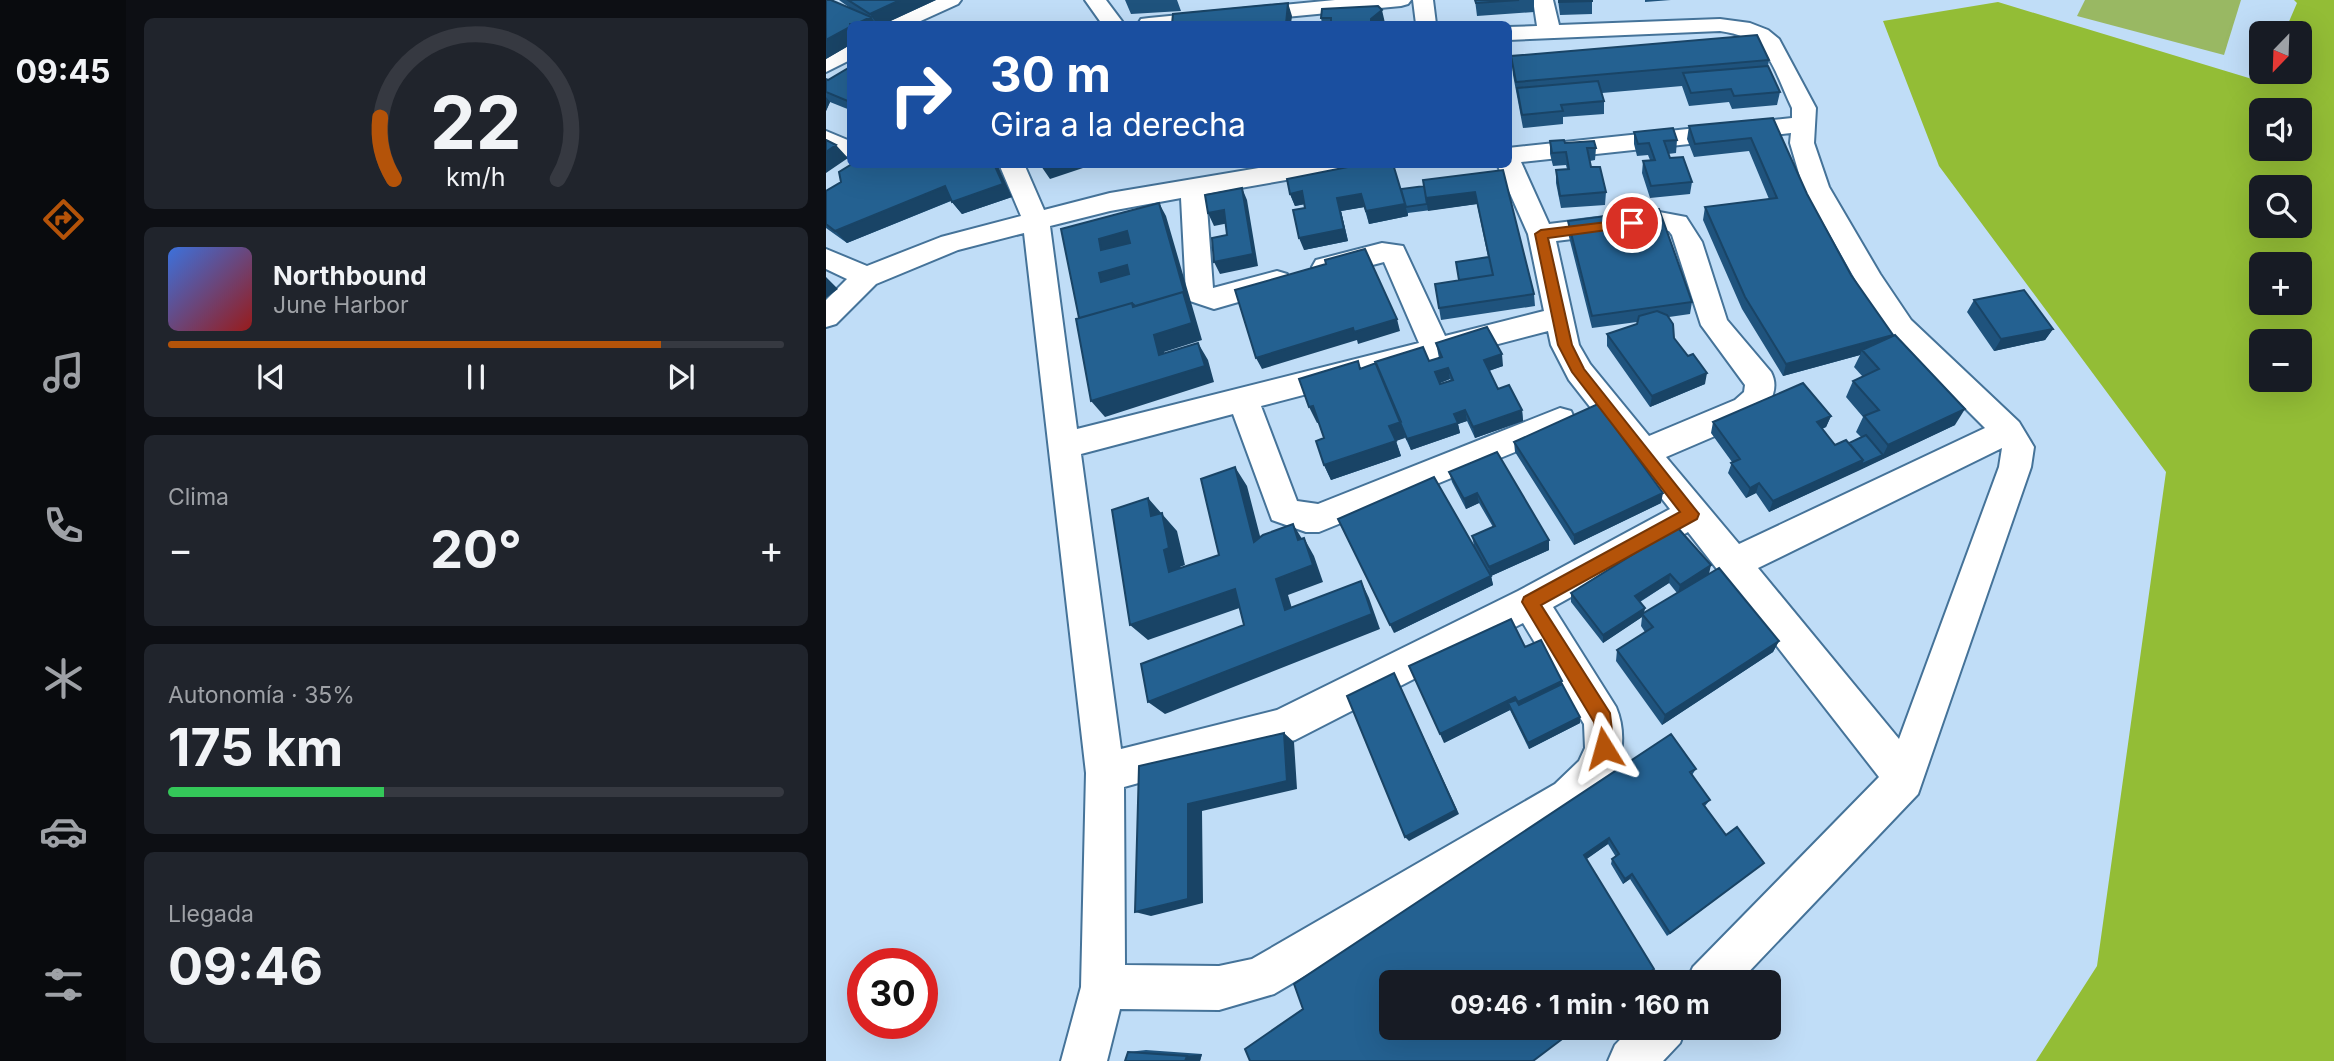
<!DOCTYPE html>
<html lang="es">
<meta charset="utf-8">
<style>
body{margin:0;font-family:Inter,sans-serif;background:#20242c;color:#f1f3f6;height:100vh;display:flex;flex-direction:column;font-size:26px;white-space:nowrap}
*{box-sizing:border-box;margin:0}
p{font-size:23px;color:#9ea1a6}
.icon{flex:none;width:38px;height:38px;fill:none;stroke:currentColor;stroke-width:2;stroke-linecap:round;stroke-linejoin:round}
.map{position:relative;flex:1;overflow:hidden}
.details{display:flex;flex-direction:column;gap:18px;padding:18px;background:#0d0f14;width:700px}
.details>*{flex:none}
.top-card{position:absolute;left:21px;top:21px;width:665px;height:147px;border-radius:10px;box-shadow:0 7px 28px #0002;background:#1a4fa0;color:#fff;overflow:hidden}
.needle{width:46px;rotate:203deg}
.tools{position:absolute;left:1423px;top:21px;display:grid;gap:14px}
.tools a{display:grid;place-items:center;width:63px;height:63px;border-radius:10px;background:#171b24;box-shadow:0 7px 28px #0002;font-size:35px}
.speed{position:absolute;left:21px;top:948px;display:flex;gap:14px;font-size:35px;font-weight:700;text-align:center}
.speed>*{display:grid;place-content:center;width:91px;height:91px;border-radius:50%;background:#171b24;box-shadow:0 7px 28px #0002;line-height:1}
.speed .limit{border:10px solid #d22;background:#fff;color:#111}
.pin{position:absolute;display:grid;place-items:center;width:60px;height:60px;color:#fff;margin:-30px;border:4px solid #fff;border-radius:50%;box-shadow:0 2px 7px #0007}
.me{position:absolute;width:77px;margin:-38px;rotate:352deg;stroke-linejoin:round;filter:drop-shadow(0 0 5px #0008)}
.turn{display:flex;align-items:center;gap:24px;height:147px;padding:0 28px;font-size:32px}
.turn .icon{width:91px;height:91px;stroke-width:2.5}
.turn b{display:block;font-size:49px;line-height:60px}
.big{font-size:52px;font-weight:700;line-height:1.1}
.details .tile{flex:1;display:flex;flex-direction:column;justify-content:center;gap:10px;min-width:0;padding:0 24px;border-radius:10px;background:#20242c}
.details .dial{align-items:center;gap:0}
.dial svg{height:182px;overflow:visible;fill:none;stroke:#363941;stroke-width:7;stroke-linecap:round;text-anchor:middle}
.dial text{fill:#f1f3f6;stroke:none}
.song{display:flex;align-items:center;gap:21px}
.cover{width:84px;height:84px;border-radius:10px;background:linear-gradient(135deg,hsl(220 70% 55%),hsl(0 70% 35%))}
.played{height:7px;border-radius:4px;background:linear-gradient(90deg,#b45309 80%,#363941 80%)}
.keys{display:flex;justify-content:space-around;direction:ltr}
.heat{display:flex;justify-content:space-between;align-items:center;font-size:38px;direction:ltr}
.charge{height:10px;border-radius:5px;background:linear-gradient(90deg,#34c759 35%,#363941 0)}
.trip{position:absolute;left:553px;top:970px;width:402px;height:70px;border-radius:10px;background:#171b24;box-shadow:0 7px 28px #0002;font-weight:700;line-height:70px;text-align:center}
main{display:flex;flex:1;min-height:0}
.tabs{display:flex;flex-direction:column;width:126px;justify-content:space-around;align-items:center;background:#090b0e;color:#9ea1a6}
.tabs .icon{width:49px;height:49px}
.tabs .selected{color:#b45309}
.tabs b{font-size:32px;color:#f1f3f6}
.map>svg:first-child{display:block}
.green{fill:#99b863}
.forest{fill:#93bd36;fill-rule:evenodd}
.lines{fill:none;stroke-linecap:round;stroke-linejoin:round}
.minor-casing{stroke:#457399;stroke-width:4}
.minor{fill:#fff;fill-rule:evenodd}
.wall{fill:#1f537d;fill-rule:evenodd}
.shaded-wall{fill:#194466}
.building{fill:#246191;stroke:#194466;stroke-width:2;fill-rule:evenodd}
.route{fill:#b45309;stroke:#753606;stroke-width:2}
</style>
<main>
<nav class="tabs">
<b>09:45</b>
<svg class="icon selected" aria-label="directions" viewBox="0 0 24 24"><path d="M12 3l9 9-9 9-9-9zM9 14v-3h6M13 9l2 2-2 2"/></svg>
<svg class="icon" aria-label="music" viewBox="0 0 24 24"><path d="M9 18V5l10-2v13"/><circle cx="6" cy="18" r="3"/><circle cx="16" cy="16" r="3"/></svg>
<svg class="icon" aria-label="phone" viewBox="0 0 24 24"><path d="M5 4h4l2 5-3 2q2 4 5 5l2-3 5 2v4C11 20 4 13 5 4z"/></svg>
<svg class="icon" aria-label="climate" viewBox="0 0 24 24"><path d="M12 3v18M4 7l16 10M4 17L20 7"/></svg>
<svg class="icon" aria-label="car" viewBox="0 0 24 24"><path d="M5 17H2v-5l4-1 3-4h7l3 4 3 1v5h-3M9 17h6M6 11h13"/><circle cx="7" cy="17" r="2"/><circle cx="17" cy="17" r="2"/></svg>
<svg class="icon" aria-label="filters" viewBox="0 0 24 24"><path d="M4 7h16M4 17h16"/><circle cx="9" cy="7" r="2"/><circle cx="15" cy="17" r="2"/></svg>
</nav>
<section class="details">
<div class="tile dial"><svg viewBox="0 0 100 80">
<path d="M14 69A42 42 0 1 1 86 69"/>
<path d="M14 69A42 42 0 0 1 8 42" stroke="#b45309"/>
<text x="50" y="56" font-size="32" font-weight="700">22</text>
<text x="50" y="72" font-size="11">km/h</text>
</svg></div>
<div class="tile">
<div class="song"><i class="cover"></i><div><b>Northbound</b><p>June Harbor</p></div></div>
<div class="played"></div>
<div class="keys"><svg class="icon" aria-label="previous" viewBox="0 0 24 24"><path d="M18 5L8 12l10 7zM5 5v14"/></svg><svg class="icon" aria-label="pause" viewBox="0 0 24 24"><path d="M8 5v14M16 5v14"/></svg><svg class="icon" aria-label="next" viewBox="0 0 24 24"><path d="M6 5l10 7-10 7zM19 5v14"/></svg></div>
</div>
<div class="tile"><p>Clima</p>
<div class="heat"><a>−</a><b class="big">20°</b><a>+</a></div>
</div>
<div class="tile"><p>Autonomía · 35%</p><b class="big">175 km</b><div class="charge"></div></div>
<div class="tile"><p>Llegada</p><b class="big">09:46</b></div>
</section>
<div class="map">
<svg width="1508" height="1061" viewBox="0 0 1508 1061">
<rect width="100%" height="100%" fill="#c0ddf7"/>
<path class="green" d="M1259,0H1415L1398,55L1251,16Z"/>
<path class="forest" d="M1468,0H1508V1061H1210L1271,966L1340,472L1113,166L1057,21L1172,2L1436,82L1441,72H1474V33H1458L1471,3ZM1435,110H1474V149H1435ZM1435,187H1474V226H1435ZM1435,264H1474V303H1435ZM1435,341H1474V380H1435Z"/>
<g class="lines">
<g class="minor-casing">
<path id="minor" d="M108,0H135L132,4L88,24H60L63,19Z
M259,0H280L298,24H276Z
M509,0H585L582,4L575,6L385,24H312L315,19L323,18Z
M587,0H607L610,24H590Z
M707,0H727L733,25L894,19L924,23L942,30L953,39L990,108L988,143L1003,187L1054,274L1085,320L1193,422L1208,447L1205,467L1092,794L913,982H860L867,967L1053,777L862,532L727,607L790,707C801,733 797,764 781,788C776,797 765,805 757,812L448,994L393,1010L294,1009L281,1061H235L255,987L260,773L198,233L132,250L50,284L10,324L0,327V300L21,279L0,269V249L41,266L115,237L195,216L173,164H198L218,210L284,193L456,164H518L515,170L506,172L380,194L387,288L451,271L461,274L465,281L461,288L388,309L364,301L360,294L355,198L284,211L224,226L251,429L593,343L558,262L500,277L490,274L486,267L490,260L556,243L577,246L619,336L718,311L702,234L671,164H682V148L966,118V108C946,67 945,38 894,31L682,40V27L711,26ZM965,133L964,143L977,187L1034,288L1065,334L1159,428L913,544L840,457L931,418C944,405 954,389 945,372L901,320L876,242L860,217L828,211L723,224L695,162ZM828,229L843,231L846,235L875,325L919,385L918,392L909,400L823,436L764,364L753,345L730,241ZM722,331L725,345L743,380L844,509L692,591L451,710L295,749L255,454L407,414L446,520L480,532H493L745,429L749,420L745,411L734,408L492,504L471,501L435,406ZM1176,448L1173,467L1073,739L932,568ZM697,623L758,724L759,748L753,761L729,784L426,959L393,966L299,965L298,787L469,740Z
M24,44V60L0,72V56Z
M0,131L24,141V158L0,148Z
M806,1027H860L854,1043L837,1061H782L789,1045Z"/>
</g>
<use href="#minor" class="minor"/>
</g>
<path class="wall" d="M0,0L24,8L13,0H110L58,24H24V45L0,59Z
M299,0H351L355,11L305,14Z
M649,0H708V12L651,16Z
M732,0H766V14L734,15Z
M819,0H845L819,2Z
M496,9L559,23L557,24H496L495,18Z
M685,56L943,60L942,66L954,92L951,105L906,109L903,102L863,106L856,86L776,93L778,101V114L737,117V124L697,128L687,75Z
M24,67V110L4,102L0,111V79L2,80Z
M947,118L981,194L1025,275L1129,425L943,512L930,493L920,498L902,473L906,462L885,433L887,422L1005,416L1000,427L996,429L1009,445L1023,443L1035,437L1030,432L1037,417L1020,397L1027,381L1037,377L1028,367L1034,355L957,376L916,309L877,220L879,207L943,199L923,151L868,157L861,139L863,126Z
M808,132L851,140L850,153L842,154L844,158L866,182L864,194L824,198L816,173L817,161L824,160L822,155L811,156L808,144Z
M724,141L770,148L769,160L764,161L765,167L780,192L779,205L735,208L730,183V170L741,169L740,165L727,166L724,154Z
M677,170L708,294L709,306L615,320L613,308L633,280L662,257L651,204L582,213V216L543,224L538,207L515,211L522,241L478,250V204L469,206L464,194L575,189L598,186Z
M15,182L186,197L136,214L125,201L21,243L0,228V191Z
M742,221L866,302L864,314L843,317L848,338L879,384L824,407L781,346V334L811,324V322L766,328L742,233Z
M1148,300L1227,329L1219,340L1168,351L1141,312Z
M610,343L677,366L663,371L672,389L696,410L697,421L649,438L641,421L632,424L634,433L585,450L579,437L570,441L575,456L505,480L498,465V438L493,422L491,423L534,369L603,361L613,358ZM624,379L625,381L614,384V383Z
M688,442L835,503L748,545L689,452Z
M623,472L723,550L665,576L667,585L568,633L662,570L648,546L646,536L667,527L653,503L640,509L626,482Z
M851,527L883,574L953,641L947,652L836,725L790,661L791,650L819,632L815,626L816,617L777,643L745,602V593ZM843,583L851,593L818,613L819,608L814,602Z
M699,647L736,684L754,723L703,749L684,710L618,743Z
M870,769L866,775L884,800L879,806L900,835L938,863L841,936L804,879L797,884L785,864L786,859L790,857L782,844L760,859L424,1061Z
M320,1050L376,1054L374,1061L302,1052Z"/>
<path class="shaded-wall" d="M74,0H110L58,24H51L44,14Z
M462,3L466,16L465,24H460Z
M556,10L559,23L557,24H545V19Z
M45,17L50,24H30Z
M24,27V45L0,59V40Z
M0,97L4,102L0,111Z
M10,145L22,158L0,173V152Z
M168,164H171L186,197L136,214L126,202Z
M220,164H269L224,179L215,166Z
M269,164H284L272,168Z
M119,186L129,199L21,243L9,231Z
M416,188L421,200L432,266L394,274L388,262L427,254Z
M476,191L480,204L469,206L464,194Z
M649,192L651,204L602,211L600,198Z
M535,194L539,207L515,211L522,241L478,250L473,238L511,198Z
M333,203L340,216L376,340L338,352L344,372L333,355L263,336L306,303Z
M579,204L582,216L543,224L540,211Z
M398,210L403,223L388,226L382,213Z
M301,231L308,244L275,250L273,239Z
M301,265L309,277L275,282L273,273Z
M0,277L12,289L0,298Z
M571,319L574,331L532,344L531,340L436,369L430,358L527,328Z
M1227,329L1219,340L1168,351L1175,339Z
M1067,335L1062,347L1036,350L1034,355L957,376L960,364Z
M372,343L382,360L388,382L279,417L265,401Z
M676,354L677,366L659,372L658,360Z
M622,368L624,379L611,384L609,372Z
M881,373L879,384L824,407L826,396Z
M487,406L494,422L491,423L483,407Z
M1139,409L1129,425L1032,471L1034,465L1057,455L1062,445Z
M639,410L641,421L632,424L634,433L585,450L581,439L628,414Z
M696,410L697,421L649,438L647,427Z
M1005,416L1000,427L986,433L991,422Z
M575,422L579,438L570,441L575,456L505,480L498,465L563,426Z
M1037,460L1032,471L943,512L947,501Z
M409,467L421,486L440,559L428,542Z
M933,483L930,493L920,498L924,488Z
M651,493L653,503L640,509L638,499Z
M837,493L835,503L748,545V535Z
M322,498L351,531L359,565L354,567L358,588L343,572L325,516Z
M467,524L478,542L472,540Z
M478,538L488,556L497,582L462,595L471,625L459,610L450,579Z
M723,540V550L665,576L663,567Z
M885,565L883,574L852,594L854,585Z
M844,574L843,583L808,605L809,596Z
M665,576L667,585L568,633L564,625Z
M535,581L543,598L554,629L339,714L322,702Z
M409,589L422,605L322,640L304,625Z
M819,608L817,615L816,614V617L777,643V635Z
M953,641L947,652L836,725L839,715Z
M568,673L633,814L583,841L579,837Z
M736,681L737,691L694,712L692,702Z
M689,697L691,707L682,703L684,710L618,743L614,734Z
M754,717V723L703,749L702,743Z
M458,733L468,742L471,789L376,811L377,903L325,916L309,912L362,804Z
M783,838L782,844L758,861V855Z
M806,874L804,879L797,884L799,879Z
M376,1054L374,1061H359L361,1056Z"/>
<path class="building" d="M0,0H5L45,17L30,24H24V27L0,40Z
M22,0H74L44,14Z
M649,0H693L650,3Z
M733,0H766V1L733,2Z
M462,3L460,24H346L347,14Z
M552,6L556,10L545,19V24H505V18H495L496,9Z
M931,35L943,60L690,82L685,56Z
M942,66L954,92L908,96L905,89L865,93L857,73Z
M24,67V102L0,92V79L2,80Z
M772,81L778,101L735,105L737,111L696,115L691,88Z
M947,118L981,194L1025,275L1067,335L960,364L919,297L879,207L951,198L925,138L869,144L863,126Z
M847,128L851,140L838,141L844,158L857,157L866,182L825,186L817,161L829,160L823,143L812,144L808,132Z
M0,140L10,145L0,152Z
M738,140L739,143L768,141L770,148H761L765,167H774L780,192L734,196L730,170L743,169L740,152L726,153L724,141Z
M26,164H168L177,184L126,202L119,186L9,231L0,224V191L15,182L13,172Z
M537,164H567L579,204L540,211L535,194L511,198L518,229L473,238L467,210L479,208L476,191L464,194L461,179Z
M677,170L708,294L613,308L609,284L667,275L649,192L600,198L597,180Z
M598,186L601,204L580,207L575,189Z
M416,188L427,254L388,262L386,238L401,235L398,210L382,213L379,195Z
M333,203L360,298L357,292L309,306L306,303L253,318L235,229ZM301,231L304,243L275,250L273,239ZM301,265L303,274L275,282L273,273Z
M833,209L866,302L766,316L742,221Z
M539,249L571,319L528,332L527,328L430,358L409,290L500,264L499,260Z
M663,257L667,275L633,280L630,262Z
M1198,290L1227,329L1175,339L1148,300Z
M357,292L366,323L328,335L333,355L372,343L379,366L265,401L250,319L306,303L307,307Z
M831,311L841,315L847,324L848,338L862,356L867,354L881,373L826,396L781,334L811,324L813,316Z
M661,327L676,354L658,360L672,389L683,385L696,410L647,427L639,410L628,414L632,423L581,439L549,362L597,347L603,361L616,357L610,343ZM622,368L627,380L614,384L609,372Z
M1069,335L1139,409L1062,445L1038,416L1053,410L1027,381L1053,369L1036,350Z
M532,361L534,369L550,363L575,422L563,426L570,441L498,465L490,441L498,438L487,406L483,407L473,379Z
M977,383L1005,416L991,422L1009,445L1020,440L1037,460L947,501L933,483L924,488L905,463L914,459L887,422Z
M772,404L837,493L748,535L688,442Z
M1040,435L1057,455L1034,465L1037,460L1023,443Z
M671,452L723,540L663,567L646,536L669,526L651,493L638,499L623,472Z
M409,467L428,542L437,535L467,524L472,540L478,538L487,565L450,579L459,610L535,581L546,614L322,702L315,664L418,625L409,589L304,625L286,510L322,498L325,516L336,513L343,548L338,550L343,572L393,555L375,479Z
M608,477L665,576L564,625L512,519Z
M851,527L885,565L854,585L844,574L809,596L819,608L777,635L745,593Z
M893,568L953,641L839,715L791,650L827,627L816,614Z
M685,619L699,647L715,640L736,681L692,702L689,697L614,734L583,666Z
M568,673L630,810L579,837L521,696Z
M736,684L754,717L702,743L682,703L690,700L693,705Z
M458,733L461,781L362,804V899L309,912L313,766Z
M845,734L870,769L864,772L884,800L877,804L900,835L911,827L938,863L844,933L806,874L799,879L786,859L793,854L783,838L758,855L828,969L812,982H565V1027H752L707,1061H424L419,1049L477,1009L468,984Z
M302,1052L361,1056L359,1061H299Z"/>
<path class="route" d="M806,219L812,223L810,226L722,238L746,345L758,369L873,514L871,519L715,605L784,713L788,748L785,754L778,757L772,754L768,722L696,602L698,597L854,512L746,372L732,345L709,234L715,230Z"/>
</svg>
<div class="tools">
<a><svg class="needle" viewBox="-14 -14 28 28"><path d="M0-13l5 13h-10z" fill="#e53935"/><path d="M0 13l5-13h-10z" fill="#9ea1a6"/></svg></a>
<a><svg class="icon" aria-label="sound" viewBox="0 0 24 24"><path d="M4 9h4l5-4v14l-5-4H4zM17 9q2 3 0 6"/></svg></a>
<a><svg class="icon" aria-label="search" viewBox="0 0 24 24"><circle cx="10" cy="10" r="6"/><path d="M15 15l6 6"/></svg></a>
<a>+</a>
<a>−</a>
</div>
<div class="speed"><div class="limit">30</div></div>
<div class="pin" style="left:806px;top:223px;background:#d93025"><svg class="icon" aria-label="arrive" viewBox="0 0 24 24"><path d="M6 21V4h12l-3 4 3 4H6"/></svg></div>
<svg class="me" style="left:778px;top:748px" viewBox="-20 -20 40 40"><path d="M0-17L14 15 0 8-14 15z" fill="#b45309" stroke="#fff" stroke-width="4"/></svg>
<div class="trip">09:46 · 1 min · 160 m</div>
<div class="top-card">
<div class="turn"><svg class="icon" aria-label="right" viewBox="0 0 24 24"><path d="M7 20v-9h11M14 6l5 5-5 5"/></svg><div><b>30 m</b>Gira a la derecha</div></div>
</div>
</div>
</main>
